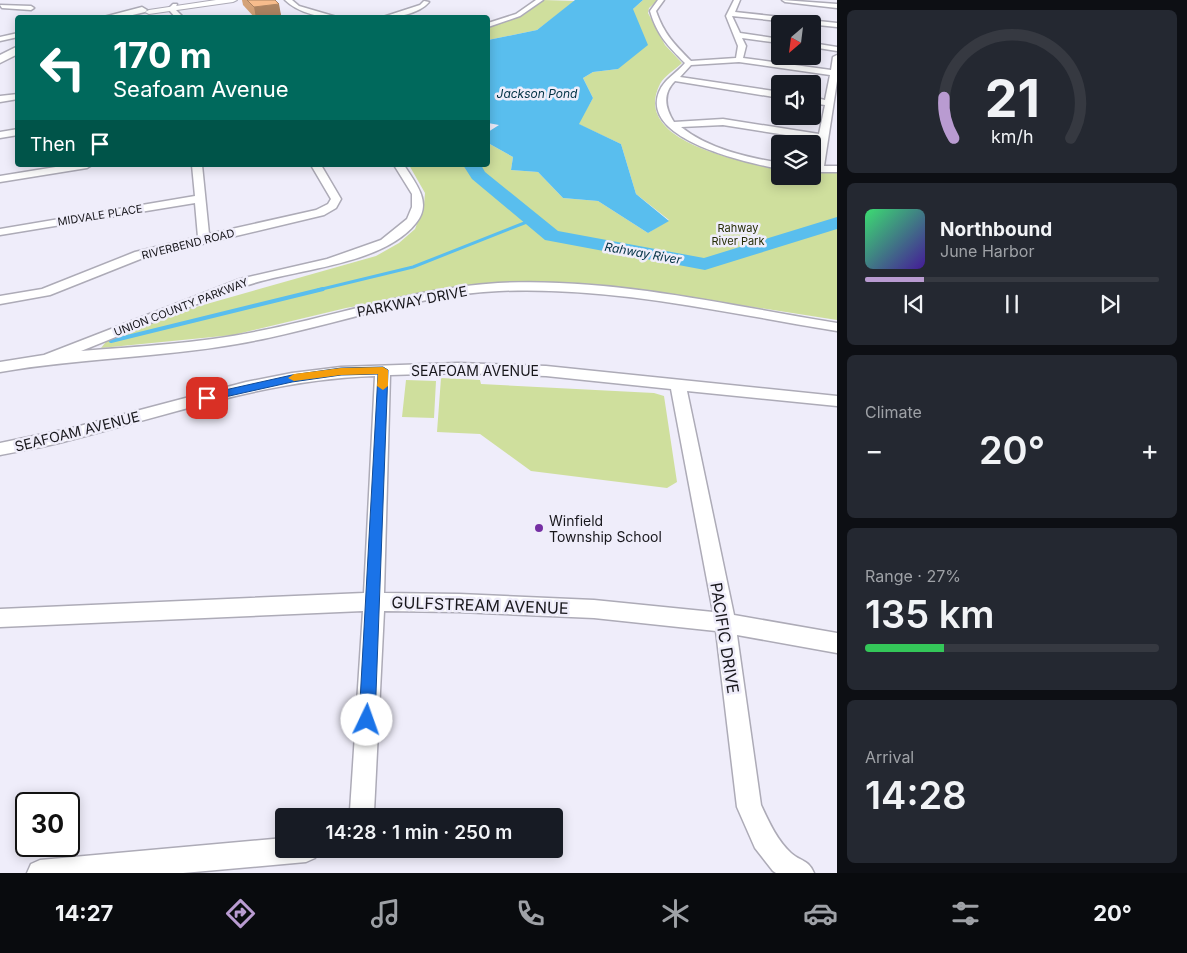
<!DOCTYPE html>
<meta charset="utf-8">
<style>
body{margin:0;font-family:Inter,sans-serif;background:#242831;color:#f1f3f6;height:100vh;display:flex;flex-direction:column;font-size:19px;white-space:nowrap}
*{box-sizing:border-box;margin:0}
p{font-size:16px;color:#9ea1a6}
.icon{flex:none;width:28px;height:28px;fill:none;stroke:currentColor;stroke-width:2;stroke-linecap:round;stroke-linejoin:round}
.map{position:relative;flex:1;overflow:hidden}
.panel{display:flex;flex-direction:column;gap:10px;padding:10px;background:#0d0f14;width:350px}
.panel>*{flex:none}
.hud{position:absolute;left:15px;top:15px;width:475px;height:152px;border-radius:5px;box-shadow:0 2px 12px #0003;background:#00695c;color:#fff;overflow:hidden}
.needle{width:32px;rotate:208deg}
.tools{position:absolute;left:771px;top:15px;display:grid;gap:10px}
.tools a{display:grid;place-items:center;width:50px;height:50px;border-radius:5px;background:#171b24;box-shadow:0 2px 12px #0003;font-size:25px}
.speed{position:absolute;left:15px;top:792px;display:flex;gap:10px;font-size:25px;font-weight:700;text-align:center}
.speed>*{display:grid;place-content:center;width:65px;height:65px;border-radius:50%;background:#171b24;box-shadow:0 2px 12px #0003;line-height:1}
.speed .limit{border:2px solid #111;border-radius:8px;background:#fff;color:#111}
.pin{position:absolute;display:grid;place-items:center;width:42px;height:42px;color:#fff;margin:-21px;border-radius:10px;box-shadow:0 2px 8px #0006}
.me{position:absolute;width:55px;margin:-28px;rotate:3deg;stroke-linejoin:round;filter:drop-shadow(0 0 4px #0008)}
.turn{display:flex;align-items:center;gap:18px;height:105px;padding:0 15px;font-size:22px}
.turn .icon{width:65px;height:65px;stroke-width:2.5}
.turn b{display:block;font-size:35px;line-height:42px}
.then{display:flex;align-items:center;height:48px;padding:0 15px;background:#0003;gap:10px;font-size:19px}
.big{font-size:38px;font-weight:600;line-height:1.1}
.panel .card{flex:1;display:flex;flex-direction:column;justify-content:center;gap:8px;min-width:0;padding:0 18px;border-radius:8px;background:#242831}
.panel .dial{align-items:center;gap:0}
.dial svg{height:130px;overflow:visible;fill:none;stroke:#363941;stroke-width:7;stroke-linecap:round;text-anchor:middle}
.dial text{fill:#f1f3f6;stroke:none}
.song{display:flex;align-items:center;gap:15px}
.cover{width:60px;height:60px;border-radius:8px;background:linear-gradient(135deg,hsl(140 70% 55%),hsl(260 70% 35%))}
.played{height:5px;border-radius:2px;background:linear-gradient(90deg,#b99bd1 20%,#363941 20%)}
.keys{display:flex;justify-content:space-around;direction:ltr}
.heat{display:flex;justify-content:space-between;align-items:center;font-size:28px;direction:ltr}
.charge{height:8px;border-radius:4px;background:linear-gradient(90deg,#34c759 27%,#363941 0)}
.trip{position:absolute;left:275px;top:808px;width:288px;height:50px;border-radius:5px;background:#171b24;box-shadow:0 2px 12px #0003;font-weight:600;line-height:50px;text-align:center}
.dock{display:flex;height:80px;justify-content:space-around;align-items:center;background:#090b0e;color:#9ea1a6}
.dock .icon{width:35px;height:35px}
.dock .selected{color:#b99bd1}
.dock b{font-size:22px;color:#f1f3f6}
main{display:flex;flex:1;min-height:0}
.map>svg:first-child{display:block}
.green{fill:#cfdf9d}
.water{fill:#59beee}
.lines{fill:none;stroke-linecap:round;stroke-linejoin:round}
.stream-far1{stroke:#59beee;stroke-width:3}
.stream{stroke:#59beee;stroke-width:4}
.river{fill:#59beee;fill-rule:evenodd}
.minor-casing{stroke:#adabb7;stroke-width:3}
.tertiary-casing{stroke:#adabb7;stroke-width:2}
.secondary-casing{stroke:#adabb7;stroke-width:3}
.minor{fill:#fff;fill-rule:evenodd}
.tertiary{fill:#fff;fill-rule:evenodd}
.secondary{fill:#fff;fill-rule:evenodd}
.wall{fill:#d4a278}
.shaded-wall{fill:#ad8462}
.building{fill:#f7bc8c;stroke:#ad8462}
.route{fill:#1a73e8;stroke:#114b97}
.slow{fill:#f59e0b}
.poi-dot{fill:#752fa3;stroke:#efedfa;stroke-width:2}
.labels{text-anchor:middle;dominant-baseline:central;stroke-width:5;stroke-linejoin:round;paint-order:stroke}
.far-street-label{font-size:11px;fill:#18171c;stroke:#efedfa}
.far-park-label{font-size:11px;fill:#272e07;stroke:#efedfa}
.far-water-label{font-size:12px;font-style:italic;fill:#003043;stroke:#efedfa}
.street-label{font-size:14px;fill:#18171c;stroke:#efedfa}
.poi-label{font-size:14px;fill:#18171c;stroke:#efedfa;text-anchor:start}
.near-street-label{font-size:16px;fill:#18171c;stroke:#efedfa}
</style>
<main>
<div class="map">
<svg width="837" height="873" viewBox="0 0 837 873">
<rect width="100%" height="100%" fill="#efedfa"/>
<path class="green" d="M543,0L575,1L537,30L488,40V26L525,14Z
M643,0H658L649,8L648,13L665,45L682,63C676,69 664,76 660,84C630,142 743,162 780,169V176H812L813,171L837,172V320L670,294L597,287L452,289L346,308L233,335L101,348L109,338L182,311L376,256L399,243L415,229L424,205L425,193L409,165H488V143L513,157L511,170L538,172L563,198L598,201L648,233L669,220L636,194L621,144L578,124L593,98L583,78L593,72L618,69L633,9Z
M441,378L480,380L481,384L654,393L664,396L677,482L667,488L531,471L480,434L437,432Z
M406,380L436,381L434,418L402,417Z"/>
<path class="water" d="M575,0H643L633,9L648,45L618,69L593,72L583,78L593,98L579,124L621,144L636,194L669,221L648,233L598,201L563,198L538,172L511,170L513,157L488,143V132L499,125L488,123V40L537,30Z"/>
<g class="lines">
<path class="stream-far1" d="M318,290L413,267L532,220"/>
<path class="stream" d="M111,341L323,289"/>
<path class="river" d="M463,165H481L485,172L558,231L704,258L837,217V229L705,270L545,240L472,179Z"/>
<g class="minor-casing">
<path id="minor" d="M285,0H292L299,6L340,18C322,18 298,13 285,0Z
M536,0H543L520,16L488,27V23L516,14Z
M658,0H664L656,11C664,34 674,44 691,61L736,58L738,46L726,16L734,0H740L735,12L837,23V27L732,16L740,33L780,39V43L742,38L746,46L743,58L831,70L833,57L837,55V81L824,166H837V172H812L818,140L723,125L681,127C709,149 746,157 780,163V169C749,163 640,140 659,92C664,79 677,73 685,63C668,46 657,35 650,11ZM739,62L830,75L825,100L812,97V103L825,105L819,134L723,119L674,122C665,108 662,94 675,81L780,98V92L680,77L691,65Z
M782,0L837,4V8L785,2Z
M424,1L429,2C419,14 395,18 380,18L420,5Z
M173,4H177L175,9L184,18H176L169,10L168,9Z
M0,5L31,6L34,8L31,10L2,8Z
M18,33V37L0,41V37Z
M812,43L837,47V51L812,47Z
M18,94V99L0,102V96Z
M18,129V135L0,138V132Z
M68,165H92L87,168L0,182V176Z
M192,165H202L209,234L316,210L328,204L331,199L311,165H321L341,199L336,208L324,215L143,258L50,295L0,304V296L42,289L135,252L198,237L195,203L0,235V229L195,196Z
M394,165H404C415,183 433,202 416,223C383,265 296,269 248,285C191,305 136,329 81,351C142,346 204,343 264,330C342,314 418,288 498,283C611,277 726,305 837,323V331C726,313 613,286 499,291C410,295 325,329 237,344C158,358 78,358 0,372V362L44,355L240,279L327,259L381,240L407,219L412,207V194Z
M458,363L546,366L837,396V406L687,391L734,615L837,633V653L737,635L761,805C769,822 777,840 791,853C801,862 808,859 814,873H776L773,871L755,848L737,807L716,631L594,618L459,612L384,611L374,812L373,816H348L350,811L363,611L0,627V609L364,593L375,376C271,379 175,413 74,439C50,446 25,450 0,455V443L72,428L246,382L292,373L341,367ZM458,373L546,376L671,389L713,612L594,600L459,594L384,593L390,375Z
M284,838V849H319L315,858L306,862L183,873H27L31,864L40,860Z"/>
</g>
<g class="tertiary-casing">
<path id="tertiary" d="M216,0H237L233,2L149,14L145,12L149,10Z"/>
</g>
<g class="secondary-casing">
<path id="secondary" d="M142,7L147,10L145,12L120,18H100Z
M18,46V54L0,63V55Z"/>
</g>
<use href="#minor" class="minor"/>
<use href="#tertiary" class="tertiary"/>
<use href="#secondary" class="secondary"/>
</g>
<path class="wall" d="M242,0H275L281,15L255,18L243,5Z"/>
<path class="shaded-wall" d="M279,4L281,15L256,18L254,7Z"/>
<path class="building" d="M247,0H275L279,4L254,7Z"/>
<path class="route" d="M383,367L388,370L375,720L373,726L367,728L362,726L359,720L378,374L341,375L292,382L207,401L202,398L207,394L292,375L341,368Z"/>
<path class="slow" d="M383,367L388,370V386L383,390L377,386L378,374L341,375L294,381L288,378L294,374L341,368Z"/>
<circle class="poi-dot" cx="539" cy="528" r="5"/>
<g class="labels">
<g class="far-street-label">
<text transform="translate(100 215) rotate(-9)">MIDVALE PLACE</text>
<text transform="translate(188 244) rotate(-14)">RIVERBEND ROAD</text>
<text transform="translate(181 307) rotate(-21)">UNION COUNTY PARKWAY</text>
</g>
<g class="far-park-label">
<text x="738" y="228">Rahway<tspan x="738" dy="13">River Park</tspan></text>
</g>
<g class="far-water-label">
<text x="537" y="93">Jackson Pond</text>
<text transform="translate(643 253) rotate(10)">Rahway River</text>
</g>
<g class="street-label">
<text transform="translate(412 301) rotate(-11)">PARKWAY DRIVE</text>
<text x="475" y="370">SEAFOAM AVENUE</text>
<text transform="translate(77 431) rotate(-14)">SEAFOAM AVENUE</text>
</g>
<g class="poi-label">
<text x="549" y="520">Winfield<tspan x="549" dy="16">Township School</tspan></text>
</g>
<g class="near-street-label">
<text transform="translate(480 605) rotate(2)">GULFSTREAM AVENUE</text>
<text transform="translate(725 638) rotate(81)">PACIFIC DRIVE</text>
</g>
</g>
</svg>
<div class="tools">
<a><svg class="needle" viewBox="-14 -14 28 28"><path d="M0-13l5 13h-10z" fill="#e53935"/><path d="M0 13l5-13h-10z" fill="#9ea1a6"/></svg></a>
<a><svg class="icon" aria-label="sound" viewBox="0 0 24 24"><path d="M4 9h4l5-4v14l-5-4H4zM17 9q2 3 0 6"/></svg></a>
<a><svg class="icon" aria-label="layers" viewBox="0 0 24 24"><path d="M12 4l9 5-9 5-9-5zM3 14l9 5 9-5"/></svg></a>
</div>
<div class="speed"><div class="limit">30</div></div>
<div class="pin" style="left:207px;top:398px;background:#d93025"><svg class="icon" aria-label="arrive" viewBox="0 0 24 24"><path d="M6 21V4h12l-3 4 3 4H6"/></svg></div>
<svg class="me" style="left:367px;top:720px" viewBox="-20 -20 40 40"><circle r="19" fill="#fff"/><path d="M0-13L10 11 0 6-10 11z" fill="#1a73e8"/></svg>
<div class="trip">14:28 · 1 min · 250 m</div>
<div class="hud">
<div class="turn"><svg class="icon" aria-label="left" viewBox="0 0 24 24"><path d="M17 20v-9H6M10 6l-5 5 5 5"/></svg><div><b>170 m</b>Seafoam Avenue</div></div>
<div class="then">Then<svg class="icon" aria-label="arrive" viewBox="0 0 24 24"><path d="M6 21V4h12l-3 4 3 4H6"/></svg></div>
</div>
</div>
<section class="panel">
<div class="card dial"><svg viewBox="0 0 100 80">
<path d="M14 69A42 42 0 1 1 86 69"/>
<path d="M14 69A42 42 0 0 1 8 44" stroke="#b99bd1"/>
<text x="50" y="56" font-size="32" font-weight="700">21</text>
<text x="50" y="72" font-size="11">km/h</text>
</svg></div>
<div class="card">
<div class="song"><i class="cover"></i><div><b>Northbound</b><p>June Harbor</p></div></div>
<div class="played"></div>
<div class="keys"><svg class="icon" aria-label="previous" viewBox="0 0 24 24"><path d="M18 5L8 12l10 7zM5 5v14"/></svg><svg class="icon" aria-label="pause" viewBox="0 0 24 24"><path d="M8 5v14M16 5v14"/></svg><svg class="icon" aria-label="next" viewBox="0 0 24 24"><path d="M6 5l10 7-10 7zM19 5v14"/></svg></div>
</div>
<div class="card"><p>Climate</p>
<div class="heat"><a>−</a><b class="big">20°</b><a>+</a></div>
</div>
<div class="card"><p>Range · 27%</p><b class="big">135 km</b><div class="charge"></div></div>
<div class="card"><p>Arrival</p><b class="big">14:28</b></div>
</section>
</main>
<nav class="dock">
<b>14:27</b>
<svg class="icon selected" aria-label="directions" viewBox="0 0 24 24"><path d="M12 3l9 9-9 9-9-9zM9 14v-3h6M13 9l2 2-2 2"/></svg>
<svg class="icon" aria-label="music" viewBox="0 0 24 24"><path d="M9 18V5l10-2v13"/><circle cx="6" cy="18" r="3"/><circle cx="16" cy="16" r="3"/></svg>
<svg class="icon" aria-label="phone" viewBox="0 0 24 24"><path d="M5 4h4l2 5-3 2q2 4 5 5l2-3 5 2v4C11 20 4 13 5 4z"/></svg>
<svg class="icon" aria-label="climate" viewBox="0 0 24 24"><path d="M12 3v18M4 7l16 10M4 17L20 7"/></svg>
<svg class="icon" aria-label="car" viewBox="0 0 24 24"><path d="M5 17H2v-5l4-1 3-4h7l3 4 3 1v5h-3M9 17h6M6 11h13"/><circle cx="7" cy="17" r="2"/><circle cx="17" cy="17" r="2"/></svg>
<svg class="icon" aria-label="filters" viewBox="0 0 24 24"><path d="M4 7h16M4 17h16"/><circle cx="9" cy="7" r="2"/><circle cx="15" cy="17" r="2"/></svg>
<b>20°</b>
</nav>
